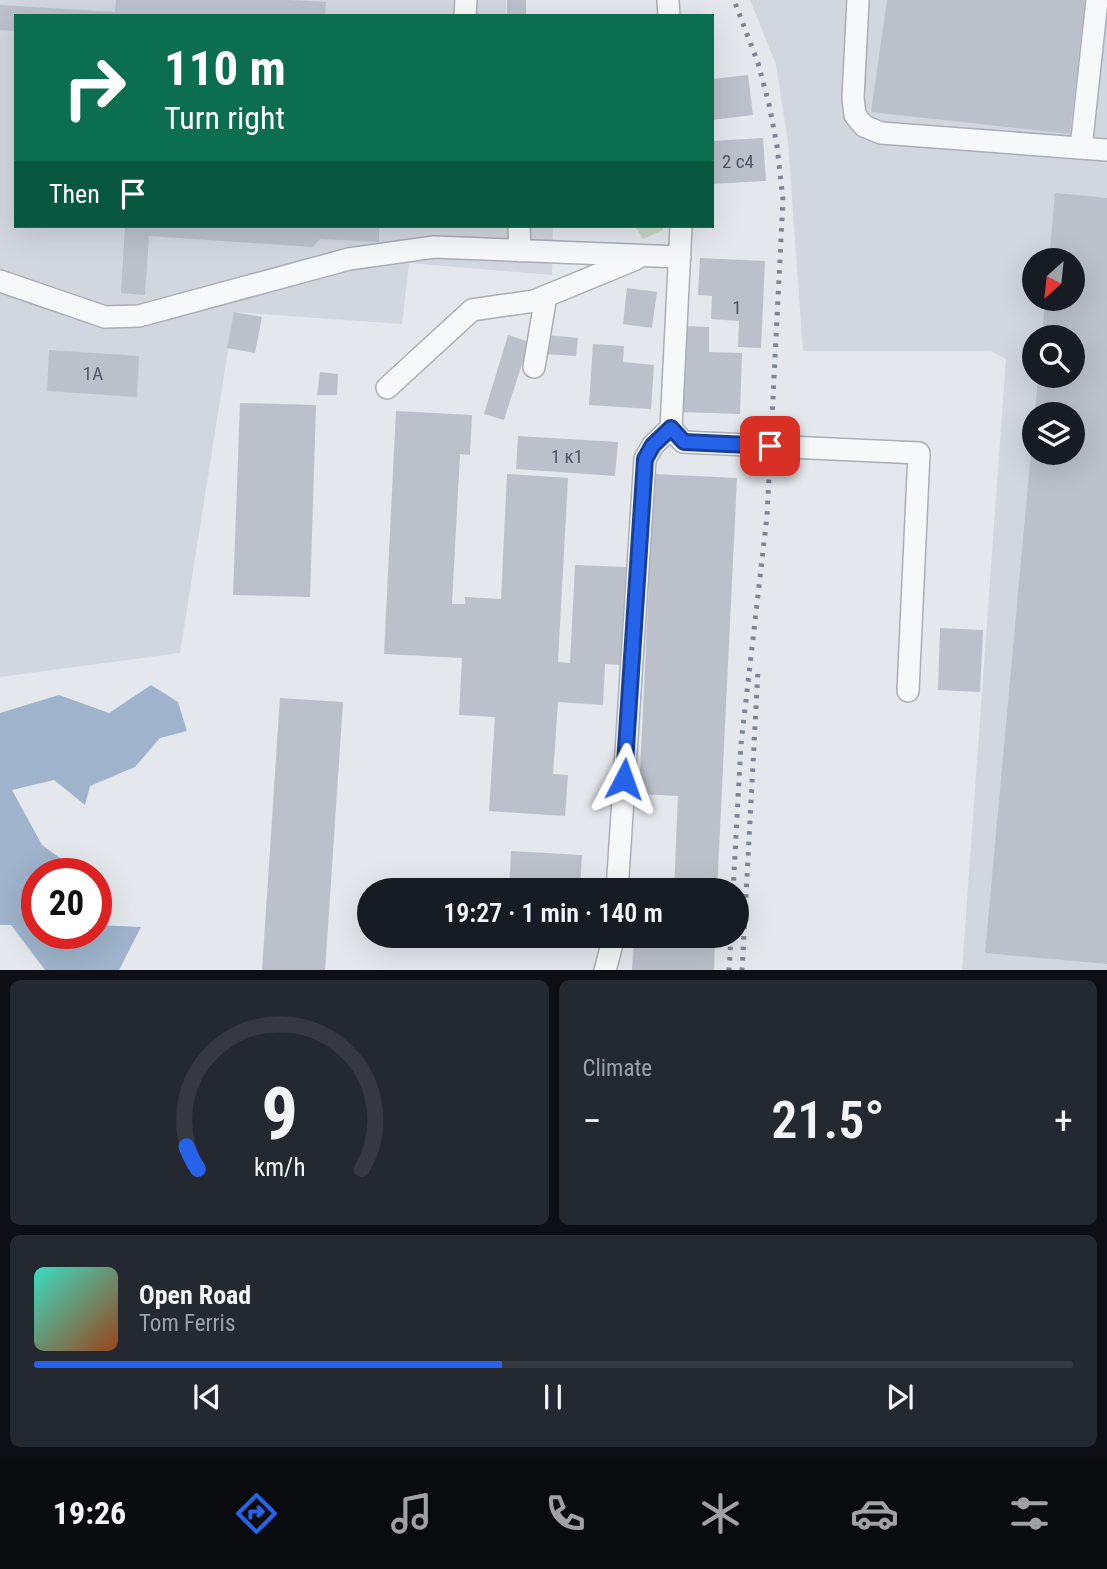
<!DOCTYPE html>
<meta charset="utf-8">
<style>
body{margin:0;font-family:"Roboto Condensed",sans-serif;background:#242831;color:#f1f3f6;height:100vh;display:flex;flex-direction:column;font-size:26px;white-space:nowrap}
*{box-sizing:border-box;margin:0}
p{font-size:23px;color:#9ea1a6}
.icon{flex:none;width:38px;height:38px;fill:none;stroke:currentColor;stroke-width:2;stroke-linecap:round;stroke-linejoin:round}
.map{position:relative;height:970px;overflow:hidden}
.side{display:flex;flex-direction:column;gap:10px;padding:10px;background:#0d0f14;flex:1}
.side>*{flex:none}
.guide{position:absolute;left:14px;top:14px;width:700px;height:214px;border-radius:0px;box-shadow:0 7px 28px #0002;background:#0b6e4f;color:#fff;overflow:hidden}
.needle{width:46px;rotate:207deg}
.controls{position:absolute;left:1022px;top:248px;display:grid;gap:14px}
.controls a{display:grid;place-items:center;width:63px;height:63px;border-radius:50%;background:#171b24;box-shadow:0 7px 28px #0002;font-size:35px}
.speed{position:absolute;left:21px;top:858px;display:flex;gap:14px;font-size:35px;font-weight:700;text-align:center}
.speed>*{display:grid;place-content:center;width:91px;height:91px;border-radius:50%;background:#171b24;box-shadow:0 7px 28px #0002;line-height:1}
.speed .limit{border:10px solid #d22;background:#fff;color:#111}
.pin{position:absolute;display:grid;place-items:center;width:60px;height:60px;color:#fff;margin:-30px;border-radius:14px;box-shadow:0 4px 10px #0006}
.me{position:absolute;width:77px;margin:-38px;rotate:4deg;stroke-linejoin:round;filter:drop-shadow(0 0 5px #0008)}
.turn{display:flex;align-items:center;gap:24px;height:147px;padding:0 35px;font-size:32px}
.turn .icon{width:91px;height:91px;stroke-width:2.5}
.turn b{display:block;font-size:49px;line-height:60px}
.then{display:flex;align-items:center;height:66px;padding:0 35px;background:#0003;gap:14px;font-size:26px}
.big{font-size:52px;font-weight:600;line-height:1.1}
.side .tile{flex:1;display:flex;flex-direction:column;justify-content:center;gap:10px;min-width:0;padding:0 24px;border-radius:10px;background:#242831}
.side .dial{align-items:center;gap:0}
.dial svg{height:182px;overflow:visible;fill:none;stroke:#363941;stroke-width:7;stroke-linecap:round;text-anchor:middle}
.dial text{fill:#f1f3f6;stroke:none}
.song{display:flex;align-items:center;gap:21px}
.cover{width:84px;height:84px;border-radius:10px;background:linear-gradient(135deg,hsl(170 70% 55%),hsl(20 70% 35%))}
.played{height:7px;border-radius:4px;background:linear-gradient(90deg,#2563eb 45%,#363941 45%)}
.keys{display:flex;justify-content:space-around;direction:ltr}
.heat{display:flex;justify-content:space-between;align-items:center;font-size:38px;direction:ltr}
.side .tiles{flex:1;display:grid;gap:10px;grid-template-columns:1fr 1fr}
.tile:last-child{grid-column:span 2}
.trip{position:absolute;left:357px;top:878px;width:392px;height:70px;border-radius:35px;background:#171b24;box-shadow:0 7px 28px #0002;font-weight:600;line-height:70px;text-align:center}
.dock{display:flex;height:112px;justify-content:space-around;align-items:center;background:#090b0e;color:#9ea1a6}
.dock .icon{width:49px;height:49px}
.dock .selected{color:#2563eb}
.dock b{font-size:32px;color:#f1f3f6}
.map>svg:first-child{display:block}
.built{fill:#d2d6de;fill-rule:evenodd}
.green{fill:#c9d6c5}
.water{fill:#9fb4cc}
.building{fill:#bbc0ca}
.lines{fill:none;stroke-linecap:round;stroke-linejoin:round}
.minor-casing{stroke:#a9aeb7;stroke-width:24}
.minor{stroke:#f7f8fa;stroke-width:21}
.rail{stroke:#7d8696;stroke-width:5;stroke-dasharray:3.5 7;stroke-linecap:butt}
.route-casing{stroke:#184099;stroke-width:18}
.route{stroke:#2563eb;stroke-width:12}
.labels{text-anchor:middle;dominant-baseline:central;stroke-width:7;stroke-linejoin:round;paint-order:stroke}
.number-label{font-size:19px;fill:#4f5766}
</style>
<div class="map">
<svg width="1107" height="971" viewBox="0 0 1107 971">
<rect width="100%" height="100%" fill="#e4e7ec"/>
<path class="built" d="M0,0H506V16H16V226H553L552,275L409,263L402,324L234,312L180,653L0,677Z
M750,0H1107V970H962L1006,359L991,351H803L788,142L776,65ZM1034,261H1073V299H1034ZM1034,338H1073V376H1034ZM1034,415H1073V453H1034Z"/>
<path class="green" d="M635,226H664L663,230L643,239Z"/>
<path class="water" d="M151,685L178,702L187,731L160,738L135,767L90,786L85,805L54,780L12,790L42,845L67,863L71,873H37V933H96V925L141,927L119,970H45L11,925H0V713L59,695L109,713Z"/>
<path class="building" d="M116,0H290L326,2L325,16H16V31L0,30V5L115,12Z
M507,0H526V16H507Z
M887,0H1085L1070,134L871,112Z
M748,75L753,115L712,120V79Z
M763,138L766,181L712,184V141Z
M1055,193L1107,198V964L985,953L1032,441H1034V453H1073V415H1035L1038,376H1073V338H1042L1045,299H1073V261H1049Z
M125,226H379V242L320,239L313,247L149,236L145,295L121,293Z
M700,258L765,261L761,348L738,347L739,321L711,319L712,296L698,295Z
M627,288L657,292L652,328L623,324Z
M234,312L262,317L255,353L227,348Z
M683,326L709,327V352L742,353L740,414L680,412Z
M508,335L529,342L504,420L484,414Z
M547,335L578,338L576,356L545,354Z
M593,344L624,346L623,362L654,365L651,409L589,405Z
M49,350L139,356L137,397L47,391Z
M320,372L338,374L337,395H317Z
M240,403L316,405L310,597L233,595Z
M396,411L472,415L470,455L460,454L452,604H465V597L501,599L507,474L568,478L558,662L570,663L575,565L626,567L621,665L605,664L603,705L558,702L553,774L568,775L565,816L489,811L495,717L459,715L462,658L384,654Z
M518,436L618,442L615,476L516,469Z
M654,474L737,478L717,891H674L678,796L639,794Z
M940,628L983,630L980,692L938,690Z
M280,698L343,702L325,971H262Z
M511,851L582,855L580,891H509Z
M634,936H715L714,971H632Z"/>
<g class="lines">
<g class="minor-casing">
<path id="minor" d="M668,0L669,16
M858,0L853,98L855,115L864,126L881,133L1107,150
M465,16L466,0
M1081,148L1097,0
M519,226L520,251
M681,226L671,428L683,442L919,453L908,691
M0,281L105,317L139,316L349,259L434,247L680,257
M534,367L546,296
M387,388L472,310L534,301L636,259
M617,891L645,459L653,445L671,428
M605,971L614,936"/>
</g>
<use href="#minor" class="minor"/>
<path class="rail" d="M733,891L741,744L767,516L783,200L777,146L769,104L758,63L734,0
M729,971L731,936
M742,971L758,670"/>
</g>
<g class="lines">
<g class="route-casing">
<path id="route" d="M624,779L645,459L653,445L671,428L684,442L770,446"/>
</g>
<use href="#route" class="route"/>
</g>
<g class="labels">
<g class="number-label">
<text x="738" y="161">2 с4</text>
<text x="737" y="307">1</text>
<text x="93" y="373">1А</text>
<text x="567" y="456">1 к1</text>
</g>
</g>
</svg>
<div class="controls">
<a><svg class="needle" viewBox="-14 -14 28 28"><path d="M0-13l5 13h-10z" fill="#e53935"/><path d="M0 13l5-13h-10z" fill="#9ea1a6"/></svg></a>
<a><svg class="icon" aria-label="search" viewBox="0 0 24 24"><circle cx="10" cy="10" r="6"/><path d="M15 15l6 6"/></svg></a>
<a><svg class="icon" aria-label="layers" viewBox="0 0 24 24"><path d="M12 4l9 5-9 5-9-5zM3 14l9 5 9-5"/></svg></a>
</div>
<div class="speed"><div class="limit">20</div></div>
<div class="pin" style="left:770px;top:446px;background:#d93025"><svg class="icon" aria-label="arrive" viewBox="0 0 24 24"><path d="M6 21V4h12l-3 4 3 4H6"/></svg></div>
<svg class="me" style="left:624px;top:779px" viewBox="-20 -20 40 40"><path d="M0-17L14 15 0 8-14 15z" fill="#2563eb" stroke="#fff" stroke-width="4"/></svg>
<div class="trip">19:27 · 1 min · 140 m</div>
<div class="guide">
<div class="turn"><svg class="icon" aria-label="right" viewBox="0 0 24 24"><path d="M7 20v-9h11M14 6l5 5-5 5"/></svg><div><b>110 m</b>Turn right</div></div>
<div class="then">Then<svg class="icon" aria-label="arrive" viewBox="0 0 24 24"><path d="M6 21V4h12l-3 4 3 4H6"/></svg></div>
</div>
</div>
<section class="side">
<div class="tiles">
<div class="tile dial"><svg viewBox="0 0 100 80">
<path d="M14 69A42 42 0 1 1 86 69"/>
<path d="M14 69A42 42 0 0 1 9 59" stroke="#2563eb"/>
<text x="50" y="56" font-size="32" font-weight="700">9</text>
<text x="50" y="72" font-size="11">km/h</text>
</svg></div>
<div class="tile"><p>Climate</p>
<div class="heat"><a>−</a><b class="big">21.5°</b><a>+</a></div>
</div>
<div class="tile">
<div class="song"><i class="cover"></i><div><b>Open Road</b><p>Tom Ferris</p></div></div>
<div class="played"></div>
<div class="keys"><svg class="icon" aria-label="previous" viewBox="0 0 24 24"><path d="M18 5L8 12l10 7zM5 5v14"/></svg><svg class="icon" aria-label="pause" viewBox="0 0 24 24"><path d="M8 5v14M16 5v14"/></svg><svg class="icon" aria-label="next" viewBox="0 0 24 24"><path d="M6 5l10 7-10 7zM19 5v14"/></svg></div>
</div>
</div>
</section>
<nav class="dock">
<b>19:26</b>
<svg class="icon selected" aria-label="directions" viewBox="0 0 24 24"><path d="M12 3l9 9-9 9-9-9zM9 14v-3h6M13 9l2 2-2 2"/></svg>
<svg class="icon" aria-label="music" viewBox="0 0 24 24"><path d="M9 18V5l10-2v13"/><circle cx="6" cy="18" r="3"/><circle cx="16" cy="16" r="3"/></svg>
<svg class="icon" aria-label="phone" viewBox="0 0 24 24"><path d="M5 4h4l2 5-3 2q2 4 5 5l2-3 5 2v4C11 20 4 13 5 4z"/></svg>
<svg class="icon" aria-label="climate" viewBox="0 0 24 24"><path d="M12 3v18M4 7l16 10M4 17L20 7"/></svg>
<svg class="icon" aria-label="car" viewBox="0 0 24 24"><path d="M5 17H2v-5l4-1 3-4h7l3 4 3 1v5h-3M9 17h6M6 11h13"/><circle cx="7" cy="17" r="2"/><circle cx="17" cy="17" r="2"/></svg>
<svg class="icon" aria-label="filters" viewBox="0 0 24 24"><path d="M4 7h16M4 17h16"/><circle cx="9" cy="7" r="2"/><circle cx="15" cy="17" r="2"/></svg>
</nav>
